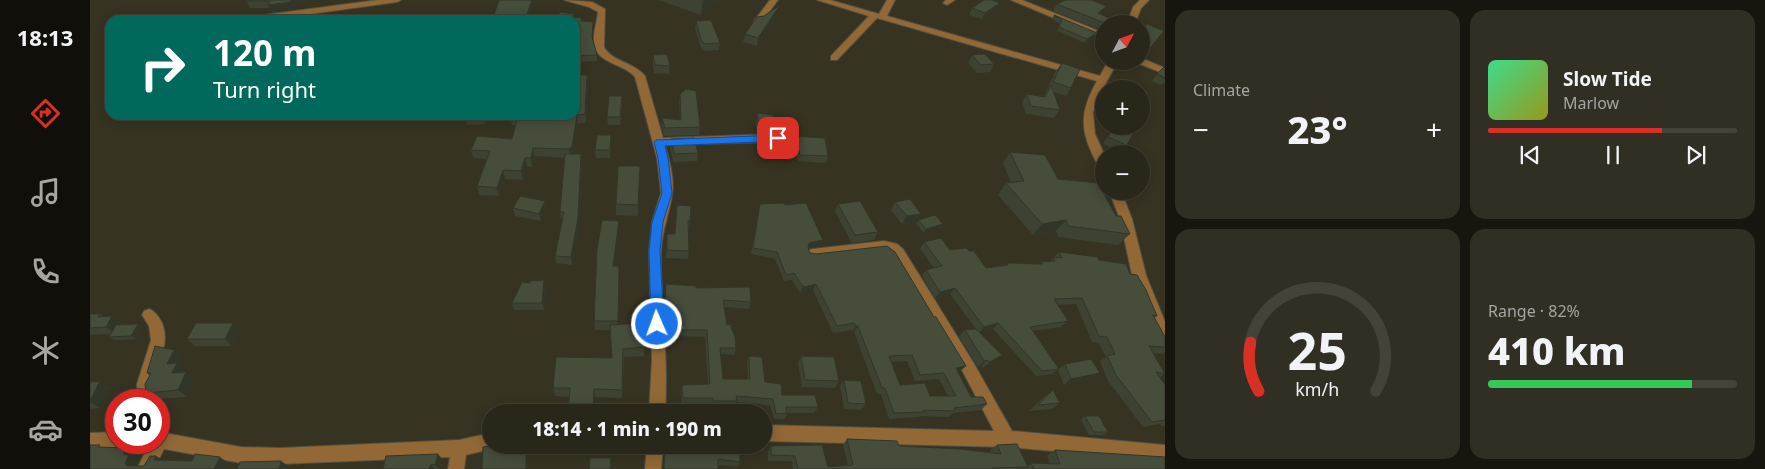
<!DOCTYPE html>
<meta charset="utf-8">
<style>
body{margin:0;font-family:"Noto Sans",sans-serif;background:#312e23;color:#f1f3f6;height:100vh;display:flex;flex-direction:column;font-size:19px;white-space:nowrap}
*{box-sizing:border-box;margin:0}
p{font-size:16px;color:#a5a5a2}
.icon{flex:none;width:28px;height:28px;fill:none;stroke:currentColor;stroke-width:2;stroke-linecap:round;stroke-linejoin:round}
.map{position:relative;flex:1;overflow:hidden}
.details{display:flex;flex-direction:column;gap:10px;padding:10px;background:#17150e;width:600px}
.details>*{flex:none}
.top-card{position:absolute;left:15px;top:15px;width:475px;height:105px;border-radius:15px;box-shadow:0 2px 12px #0003,0 0 0 1px #454339;background:#00695c;color:#fff;overflow:hidden}
.needle{width:32px;rotate:49deg}
.fabs{position:absolute;left:1005px;top:15px;display:grid;gap:10px}
.fabs a{display:grid;place-items:center;width:55px;height:55px;border-radius:50%;background:#29261a;box-shadow:0 2px 12px #0003,0 0 0 1px #454339;font-size:25px}
.speed{position:absolute;left:15px;top:389px;display:flex;gap:10px;font-size:25px;font-weight:700;text-align:center}
.speed>*{display:grid;place-content:center;width:65px;height:65px;border-radius:50%;background:#29261a;box-shadow:0 2px 12px #0003,0 0 0 1px #454339;line-height:1}
.speed .limit{border:8px solid #d22;background:#fff;color:#111}
.pin{position:absolute;display:grid;place-items:center;width:42px;height:42px;color:#fff;margin:-21px;border-radius:10px;box-shadow:0 2px 8px #0006}
.me{position:absolute;width:55px;margin:-28px;rotate:358deg;stroke-linejoin:round;filter:drop-shadow(0 0 4px #0008)}
.turn{display:flex;align-items:center;gap:18px;height:105px;padding:0 25px;font-size:22px}
.turn .icon{width:65px;height:65px;stroke-width:2.5}
.turn b{display:block;font-size:35px;line-height:42px}
.big{font-size:38px;font-weight:800;line-height:1.1}
.details .card{flex:1;display:flex;flex-direction:column;justify-content:center;gap:8px;min-width:0;padding:0 18px;border-radius:15px;background:#312e23}
.details .dial{align-items:center;gap:0}
.dial svg{height:130px;overflow:visible;fill:none;stroke:#454339;stroke-width:7;stroke-linecap:round;text-anchor:middle}
.dial text{fill:#f1f3f6;stroke:none}
.song{display:flex;align-items:center;gap:15px}
.cover{width:60px;height:60px;border-radius:8px;background:linear-gradient(135deg,hsl(150 70% 55%),hsl(60 70% 35%))}
.played{height:5px;border-radius:2px;background:linear-gradient(90deg,#d93025 70%,#454339 70%)}
.keys{display:flex;justify-content:space-around;direction:ltr}
.heat{display:flex;justify-content:space-between;align-items:center;font-size:28px;direction:ltr}
.charge{height:8px;border-radius:4px;background:linear-gradient(90deg,#34c759 82%,#454339 0)}
.details .tiles{flex:1;display:grid;gap:10px;grid-template-columns:repeat(2,1fr)}
.trip{position:absolute;left:392px;top:404px;width:290px;height:50px;border-radius:25px;background:#29261a;box-shadow:0 2px 12px #0003,0 0 0 1px #454339;font-weight:800;line-height:50px;text-align:center}
main{display:flex;flex:1;min-height:0}
.menu{display:flex;flex-direction:column;width:90px;justify-content:space-around;align-items:center;background:#100f0a;color:#a5a5a2}
.menu .icon{width:35px;height:35px}
.menu .selected{color:#d93025}
.menu b{font-size:22px;color:#f1f3f6}
.map>svg:first-child{display:block}
.lines{fill:none;stroke-linecap:round;stroke-linejoin:round}
.minor-casing{stroke:#534f40;stroke-width:2}
.minor{fill:#916836;fill-rule:evenodd}
.wall{fill:#3d4233;fill-rule:evenodd}
.shaded-wall{fill:#323629}
.building{fill:#474d3b;stroke:#323629;fill-rule:evenodd}
.route{fill:#1a73e8;stroke:#114b97}
</style>
<main>
<nav class="menu">
<b>18:13</b>
<svg class="icon selected" aria-label="directions" viewBox="0 0 24 24"><path d="M12 3l9 9-9 9-9-9zM9 14v-3h6M13 9l2 2-2 2"/></svg>
<svg class="icon" aria-label="music" viewBox="0 0 24 24"><path d="M9 18V5l10-2v13"/><circle cx="6" cy="18" r="3"/><circle cx="16" cy="16" r="3"/></svg>
<svg class="icon" aria-label="phone" viewBox="0 0 24 24"><path d="M5 4h4l2 5-3 2q2 4 5 5l2-3 5 2v4C11 20 4 13 5 4z"/></svg>
<svg class="icon" aria-label="climate" viewBox="0 0 24 24"><path d="M12 3v18M4 7l16 10M4 17L20 7"/></svg>
<svg class="icon" aria-label="car" viewBox="0 0 24 24"><path d="M5 17H2v-5l4-1 3-4h7l3 4 3 1v5h-3M9 17h6M6 11h13"/><circle cx="7" cy="17" r="2"/><circle cx="17" cy="17" r="2"/></svg>
</nav>
<div class="map">
<svg width="1075" height="469" viewBox="0 0 1075 469">
<rect width="100%" height="100%" fill="#373322"/>
<g class="lines">
<g class="minor-casing">
<path id="minor" d="M288,0H311L307,2L177,20H154L158,17Z
M474,0L502,2L515,9L514,47C522,62 544,62 555,76L573,138L688,134L693,138L688,142L575,145C579,160 585,179 582,195C579,215 572,230 571,251C570,305 579,358 575,412H559L562,360L559,251L562,222L571,193L567,158L545,77C534,63 506,64 504,43C503,33 507,22 508,12L499,7Z
M680,0H688L671,23H665L664,21Z
M727,0H740L789,14L797,0H805L797,16L1010,76L1018,61H1028L1012,90L1003,112L1005,134L1014,154V170L1010,169C991,135 987,116 1007,81L787,18L747,60H741V56L779,16Z
M856,0H865L857,5L853,3Z
M921,0H932L1014,33V39Z
M1050,0H1059L1051,8L1045,24H1037L1043,7Z
M1051,58L1075,68V74L1047,63L1045,61H1051Z
M1019,191H1031L1042,219L1056,275L1075,322V345L1070,343L1068,339L1042,275L1030,219Z
M794,241L807,244L813,249L883,362L922,431L1075,445V461L917,447L674,441V425L904,431L873,372L803,257L794,251L723,259L718,258L717,254L718,250L723,249Z
M59,309C65,311 69,317 72,323C81,345 66,363 63,384C62,389 63,395 63,400H47V384L61,340L59,326L52,315L54,311Z
M26,432V442H33L32,446L26,448L0,449V433Z
M69,432L151,447L190,448L369,440L401,433V445H407L401,449L376,455L374,469H358L360,457L190,464L151,463L74,449L64,469H47L60,442H69Z
M557,445H573L571,469H555Z"/>
</g>
<use href="#minor" class="minor"/>
</g>
<path class="wall" d="M156,0H209L204,9L181,12L179,8H160Z
M568,0H629L611,15Z
M910,3L906,9L892,19L879,15L882,8Z
M967,4L1012,12L1010,14L1024,24H1014V31L963,11Z
M690,5L688,13L667,46L653,42L655,34L674,16Z
M484,14L485,18H492L493,21L503,22L502,39L507,55V61L487,62L486,75H497L498,84L496,123H488L483,154H491L492,162L489,226L482,265L466,263L465,256L472,220H471L470,212L475,158L445,156L442,167L437,166L433,180L415,179L409,196L389,195L387,186L397,159L383,158L381,150L422,139L426,125H422L420,116L485,115V20L466,18Z
M964,15L1005,37L995,43L967,31L970,24L962,19Z
M606,21L630,43L629,50L614,51L611,48L605,29Z
M1051,31H1074L1053,57H1051Z
M563,55L580,66L579,74L564,73L563,63Z
M882,55L904,64L900,72L887,73L878,63Z
M972,63L981,88L976,96L963,92L970,110L964,118L936,114L932,102L937,94L954,96L966,71Z
M1075,67V83L1070,85L1062,81L1067,74Z
M590,94L610,127L609,135L574,136L572,126V118L590,120L589,102Z
M532,104L530,125H518L517,117Z
M668,113L684,124L682,132L666,133V121Z
M375,115H395V124L377,125Z
M1024,126H1047L1037,145L1031,152L1013,144Z
M521,135L520,158H506L505,150Z
M701,136L738,156L736,163L708,161L706,154H700L699,142Z
M581,139L608,153L607,161L583,162L580,147Z
M920,152L968,179L1026,216L1040,234L1028,245L968,237L966,231L943,235L908,195L916,183H921L913,163Z
M550,166L548,216L526,215V204Z
M455,201L456,209L451,221L425,216L423,208Z
M805,202L826,221L812,224L801,210Z
M670,204L695,205L733,240L730,246L718,249L720,253L844,317L876,366L870,371L868,372L881,397L897,404L891,410L863,413L859,417L830,416L829,417L799,419L791,394H787L764,332H762L761,330L743,333L723,290L710,293L702,280L694,281L685,259L661,254ZM817,361L825,381L849,379L858,396H840L810,385L801,362Z
M748,204L788,232L784,240L762,243L745,212Z
M587,205L600,221L599,229H598L599,251L598,259L576,258L577,234H585Z
M828,220L853,224L851,228L834,233L826,224Z
M529,232L524,266L528,324L554,347V356L534,357L532,398L505,397L504,412H478L479,397L465,396L463,388L522,358L520,330H505L504,321Z
M834,242L860,250L879,251L896,268L915,266L917,263L950,264L951,262L960,261L969,252L1009,260L1040,274L1067,316L1064,318L1075,337V352L1073,354L1063,353L1075,374L1070,377L1075,385V426H1071L1070,424L1053,427L1018,381L1010,361L1016,357L1009,343L1002,342L986,304L968,305L978,321L971,327L943,331L969,369L962,374L946,376L903,329L890,332L906,361L893,368L891,366L888,367L869,336L875,330L886,329L860,294L845,298L832,276L836,270L844,268L830,249Z
M454,280L456,287L454,310H424L422,303Z
M576,284L606,288L661,302L659,309L634,307L637,325L646,348L644,355L630,354L633,379H658L657,363L659,356L675,382L692,395L728,407L724,413H697L694,419H684L680,405L646,402L645,407L622,406V404H592L591,391L592,385L618,384L615,337L585,336L583,311L575,310Z
M0,314H10L13,316L32,323L31,324H48L52,327L46,339L24,340L19,337L20,334L0,335Z
M150,330L142,346H105L97,339Z
M84,350L92,356L89,365L95,370L94,373L104,379L97,397L65,399L56,393L59,375L57,373Z
M711,356L749,381L745,388L712,387L708,363Z
M975,364L1003,378L974,385L968,370Z
M754,380L776,404L771,410L754,409L750,386Z
M0,382L20,387L10,408L0,409Z
M963,390L970,403L962,409L939,411L955,396Z
M995,416L1018,432L1013,435H999L991,420Z
M757,439L809,446L901,452L900,450L907,445L938,466L941,463L960,464L957,455L965,450L1075,469H703L702,461H678V452L681,446L738,467L758,465L753,445Z
M575,445L650,462L648,467L628,465V469H574Z
M352,459L348,469H293Z"/>
<path class="shaded-wall" d="M202,0H209L204,9L181,12L178,5Z
M442,0H446L439,20H435Z
M614,0H629L611,15L613,1Z
M910,3L906,9L892,19L895,13Z
M690,5L688,13L667,46L668,38Z
M1017,6L1012,12L1003,20L1008,13Z
M1007,33L1005,37L995,43L997,39Z
M497,75L498,84L496,123L495,114Z
M393,115H395V124Z
M487,115L488,123L483,156L480,158L479,149Z
M443,148L445,156L442,167L441,158Z
M491,154L492,162L489,226L482,265L481,257Z
M435,158L437,166L433,180L431,171Z
M413,170L415,179L409,196L407,188Z
M455,201L456,209L451,221L449,214Z
M831,214L826,221L812,224L817,216Z
M976,220L966,231L943,235L952,224Z
M529,221V232L523,276V266Z
M853,224L851,228L834,233L836,229Z
M733,240L730,246L716,250L719,243Z
M454,280L456,287L454,310L452,303Z
M726,284L723,290L710,293L713,287Z
M865,288L860,294L845,298L850,292Z
M22,316L32,323L25,334L16,327Z
M143,323L150,330L142,346L135,339Z
M908,323L903,329L889,333L894,327Z
M48,324L52,327L46,339L41,336Z
M766,326H768L764,332H762Z
M84,350L92,356L89,365L95,370L91,380L82,373L77,364Z
M912,355L906,361L893,368L900,362Z
M897,360L891,366L888,367L894,361Z
M876,366L870,371L860,374L866,368Z
M96,372L104,379L97,397L88,390Z
M1010,373L1003,378L974,385L981,379Z
M10,381L20,387L10,408L0,402Z
M504,389L505,397L504,412H503Z
M434,445H436V456L434,451Z
M37,448L47,453L45,457L49,460L45,468L37,466L35,463L33,454Z
M436,451L438,456V469H436Z
M348,454L352,459L348,469L345,465Z
M66,456L75,461L64,460Z
M130,457L138,463L135,469H124Z
M191,461L198,466L197,469H189Z
M341,464L344,469H339Z"/>
<path class="building" d="M156,0H202L201,2L178,5L180,1H156Z
M409,0H442L435,20H402Z
M894,0H902L910,3L895,13L882,8Z
M976,0H1001L1017,6L1008,13L1026,21L1021,24H1017L967,4Z
M690,5L668,38L655,34L667,17L674,16Z
M470,12L484,14L482,17L492,18L491,21L503,22L502,37L507,55L486,56V55H485V20H461V18H466Z
M964,15L1007,33L997,39L969,27L972,20Z
M621,20L630,43L615,44L611,40L606,21Z
M1057,24L1074,31L1056,53L1051,52V38L1053,35L1051,34V31Z
M577,54L580,66L565,65L563,55Z
M895,54L904,64L891,65L882,55Z
M485,55H486V75H497L495,114L487,115L482,147L479,149L443,148L441,158H435L431,171L413,170L407,188L387,186L400,151L381,150L387,136L422,139L428,116H420V115H485Z
M972,63L990,69L981,88L963,82Z
M1074,67H1075V78L1067,74Z
M961,85L970,110L941,106L937,94L955,97Z
M596,89L606,91L610,127L575,128L572,118L591,120L590,94Z
M519,96H532L530,117H517Z
M668,113L683,115L684,124L668,125Z
M375,115H393L374,117Z
M1025,126H1047L1037,145L1018,137Z
M507,135H521L520,150H505Z
M701,136L735,138L738,156L710,155L708,148H701Z
M604,138L608,153L584,154L581,139Z
M920,152L955,155L968,179L1008,183L1026,216H1031L1040,234L978,226L976,220L952,224L916,183L934,181Z
M475,154H491L488,218L481,257L465,256L474,212H470Z
M528,166H550L548,205L526,204Z
M430,196L455,201L449,214L423,208Z
M820,199L831,214L817,216L805,202Z
M770,201L788,232L765,235L748,204Z
M694,203L695,205L716,203L733,240L719,243L718,248L720,253L726,254L797,246L805,252L844,317H846L876,366L866,368L881,397H893L897,404L864,408L865,411L833,410L834,412L804,413L795,388H792L768,326H766L764,323L747,326L726,284L713,287L704,273L696,275L687,252L663,248L670,204ZM822,355L830,375L854,373L866,396H840L835,383L810,385L799,356Z
M587,205L601,206L600,221H598L599,251L577,250V234H585Z
M845,215L853,224L836,229L828,220Z
M512,220L529,221L523,266H529L528,321H504L507,249Z
M851,238L860,250L876,248L879,251H884L896,268L918,265L917,263L952,264L951,262L965,261L964,257L972,258L969,252L1008,257L1009,260L1036,264L1040,274L1047,275L1056,290L1067,316L1063,315L1075,337V347L1059,346L1075,374L1066,372L1075,385V420L1062,422L1026,375L1017,356L1025,354L1017,337L1009,336L992,298L964,299L978,321L940,327L969,369L952,371L908,323L894,327L865,288L850,292L836,270L852,266L834,242Z
M454,280L452,303H422L432,282L440,283V281Z
M576,284L606,286V288L660,287L661,302L633,300L637,325L640,324L645,337L646,348H630L633,379H660L659,356L672,357L675,382L691,384L692,395H725L728,407H696L697,413L686,414L683,399L646,396L647,401H623V398H593L592,385L620,384L617,330H586L584,304H575Z
M0,314H10L8,317L22,316L16,327L0,328Z
M106,323H143L135,339H97Z
M551,323L554,347L533,349L532,390L504,389L503,412H478L480,388H463L466,357L522,358L520,325Z
M48,324L41,336L19,337L26,325Z
M886,329L912,355L900,362L897,360L894,361L875,330Z
M65,346L84,350L77,364L87,363L82,373L96,372L88,390L56,393L55,384L61,373H57Z
M711,356L744,357L749,381L715,380Z
M1001,359L1010,373L981,379L975,364Z
M754,380L771,381L776,404L758,403Z
M10,381L0,401V382Z
M963,390L970,403L948,405Z
M995,416H1009L1018,432H1004Z
M757,439L807,441L809,446L870,449L911,454L907,445L927,444L938,467L902,468L903,469H708L705,456L681,455V446L732,445L738,467L763,465Z
M0,445H10L8,447L37,448L33,454L39,455L35,463L37,466H54L60,456H66L64,460L102,461L105,454L130,457L124,469H0Z
M405,445H434V451H436V469H392L393,447Z
M575,445H650V462L628,459V469H574Z
M965,450L1075,457V469H944L941,463L970,464Z
M348,454L345,465L341,464L339,469H293L296,456Z
M500,458H521L520,469H499Z
M191,461L189,469H147L150,462Z"/>
<path class="route" d="M688,135L693,138L692,141L575,146L578,158L582,193L573,222L570,251L574,324L572,328L567,329L563,328L561,324L559,251L562,222L572,193L568,158L564,142L566,140Z"/>
</svg>
<div class="fabs">
<a><svg class="needle" viewBox="-14 -14 28 28"><path d="M0-13l5 13h-10z" fill="#e53935"/><path d="M0 13l5-13h-10z" fill="#a5a5a2"/></svg></a>
<a>+</a>
<a>−</a>
</div>
<div class="speed"><div class="limit">30</div></div>
<div class="pin" style="left:688px;top:138px;background:#d93025"><svg class="icon" aria-label="arrive" viewBox="0 0 24 24"><path d="M6 21V4h12l-3 4 3 4H6"/></svg></div>
<svg class="me" style="left:567px;top:324px" viewBox="-20 -20 40 40"><circle r="17" fill="#1a73e8" stroke="#fff" stroke-width="3"/><path d="M0-11L8 9 0 5-8 9z" fill="#fff"/></svg>
<div class="trip">18:14 · 1 min · 190 m</div>
<div class="top-card">
<div class="turn"><svg class="icon" aria-label="right" viewBox="0 0 24 24"><path d="M7 20v-9h11M14 6l5 5-5 5"/></svg><div><b>120 m</b>Turn right</div></div>
</div>
</div>
<section class="details">
<div class="tiles">
<div class="card"><p>Climate</p>
<div class="heat"><a>−</a><b class="big">23°</b><a>+</a></div>
</div>
<div class="card">
<div class="song"><i class="cover"></i><div><b>Slow Tide</b><p>Marlow</p></div></div>
<div class="played"></div>
<div class="keys"><svg class="icon" aria-label="previous" viewBox="0 0 24 24"><path d="M18 5L8 12l10 7zM5 5v14"/></svg><svg class="icon" aria-label="pause" viewBox="0 0 24 24"><path d="M8 5v14M16 5v14"/></svg><svg class="icon" aria-label="next" viewBox="0 0 24 24"><path d="M6 5l10 7-10 7zM19 5v14"/></svg></div>
</div>
<div class="card dial"><svg viewBox="0 0 100 80">
<path d="M14 69A42 42 0 1 1 86 69"/>
<path d="M14 69A42 42 0 0 1 9 39" stroke="#d93025"/>
<text x="50" y="56" font-size="32" font-weight="700">25</text>
<text x="50" y="72" font-size="11">km/h</text>
</svg></div>
<div class="card"><p>Range · 82%</p><b class="big">410 km</b><div class="charge"></div></div>
</div>
</section>
</main>
